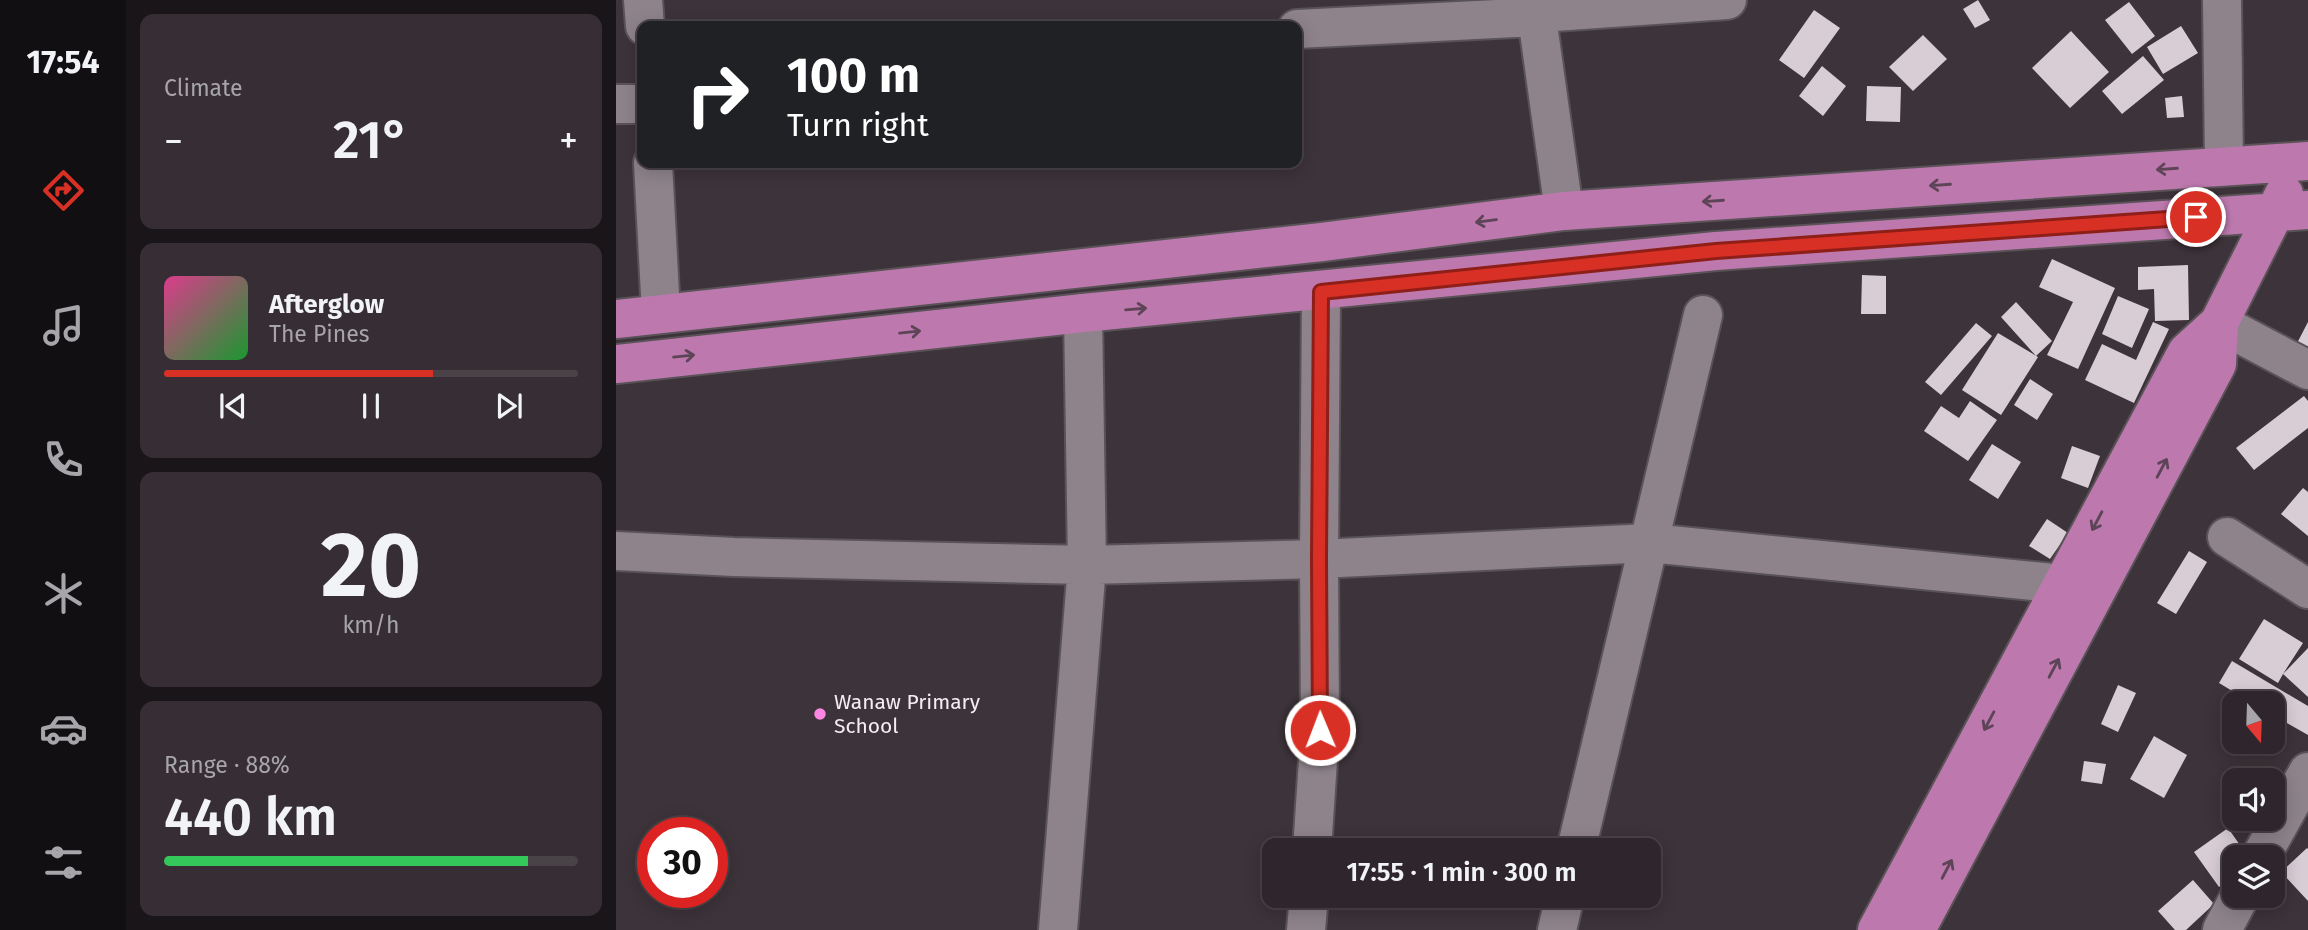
<!DOCTYPE html>
<meta charset="utf-8">
<style>
body{margin:0;font-family:"Fira Sans",sans-serif;background:#362e34;color:#f1f3f6;height:100vh;display:flex;flex-direction:column;font-size:26px;white-space:nowrap}
*{box-sizing:border-box;margin:0}
p{font-size:23px;color:#a7a5a9}
.icon{flex:none;width:38px;height:38px;fill:none;stroke:currentColor;stroke-width:2;stroke-linecap:round;stroke-linejoin:round}
.map{position:relative;flex:1;overflow:hidden}
.sheet{display:flex;flex-direction:column;gap:14px;padding:14px;background:#191518;width:490px}
.sheet>*{flex:none}
.hud{position:absolute;left:21px;top:21px;width:665px;height:147px;border-radius:14px;box-shadow:0 4px 18px #0003,0 0 0 2px #494348;background:#202124;color:#fff;overflow:hidden}
.needle{width:46px;rotate:161deg}
.tools{position:absolute;left:1606px;top:691px;display:grid;gap:14px}
.tools a{display:grid;place-items:center;width:63px;height:63px;border-radius:14px;background:#2e262c;box-shadow:0 4px 18px #0003,0 0 0 2px #494348;font-size:35px}
.speed{position:absolute;left:21px;top:817px;display:flex;gap:14px;font-size:35px;font-weight:700;text-align:center}
.speed>*{display:grid;place-content:center;width:91px;height:91px;border-radius:50%;background:#2e262c;box-shadow:0 4px 18px #0003,0 0 0 2px #494348;line-height:1}
.speed .limit{border:10px solid #d22;background:#fff;color:#111}
.pin{position:absolute;display:grid;place-items:center;width:60px;height:60px;color:#fff;margin:-30px;border:4px solid #fff;border-radius:50%;box-shadow:0 2px 7px #0007}
.me{position:absolute;width:77px;margin:-38px;rotate:359deg;stroke-linejoin:round;filter:drop-shadow(0 0 5px #0008)}
.turn{display:flex;align-items:center;gap:24px;height:147px;padding:0 35px;font-size:32px}
.turn .icon{width:91px;height:91px;stroke-width:2.5}
.turn b{display:block;font-size:49px;line-height:60px}
.big{font-size:52px;font-weight:600;line-height:1.1}
.sheet .tile{flex:1;display:flex;flex-direction:column;justify-content:center;gap:10px;min-width:0;padding:0 24px;border-radius:14px;background:#362e34}
.sheet .dial{align-items:center;gap:0}
.dial b{font-size:91px;line-height:1}
.song{display:flex;align-items:center;gap:21px}
.cover{width:84px;height:84px;border-radius:10px;background:linear-gradient(135deg,hsl(330 70% 55%),hsl(130 70% 35%))}
.played{height:7px;border-radius:4px;background:linear-gradient(90deg,#d93025 65%,#494348 65%)}
.keys{display:flex;justify-content:space-around;direction:ltr}
.heat{display:flex;justify-content:space-between;align-items:center;font-size:38px;direction:ltr}
.charge{height:10px;border-radius:5px;background:linear-gradient(90deg,#34c759 88%,#494348 0)}
.trip{position:absolute;left:646px;top:838px;width:399px;height:70px;border-radius:14px;background:#2e262c;box-shadow:0 4px 18px #0003,0 0 0 2px #494348;font-weight:600;line-height:70px;text-align:center}
main{display:flex;flex:1;min-height:0}
.dock{display:flex;flex-direction:column;width:126px;justify-content:space-around;align-items:center;background:#120f12;color:#a7a5a9}
.dock .icon{width:49px;height:49px}
.dock .selected{color:#d93025}
.dock b{font-size:32px;color:#f1f3f6}
.map>svg:first-child{display:block}
.building{fill:#d8ccd5}
.lines{fill:none;stroke-linecap:round;stroke-linejoin:round}
.minor-casing{stroke:#595257;stroke-width:42}
.major-casing{stroke:#595257;stroke-width:42}
.minor{stroke:#8e838b;stroke-width:38}
.major{stroke:#bd79ae;stroke-width:38}
.oneway{stroke:#5d4457}
.route-casing{stroke:#8d1f18;stroke-width:18}
.route{stroke:#d93025;stroke-width:12}
.poi-dot{fill:#fc86e3;stroke:#3d333a;stroke-width:2.5}
.labels{text-anchor:middle;dominant-baseline:central;stroke-width:7;stroke-linejoin:round;paint-order:stroke}
.poi-label{font-size:21px;fill:#f4eef2;stroke:#3d333a;text-anchor:start}
</style>
<main>
<nav class="dock">
<b>17:54</b>
<svg class="icon selected" aria-label="directions" viewBox="0 0 24 24"><path d="M12 3l9 9-9 9-9-9zM9 14v-3h6M13 9l2 2-2 2"/></svg>
<svg class="icon" aria-label="music" viewBox="0 0 24 24"><path d="M9 18V5l10-2v13"/><circle cx="6" cy="18" r="3"/><circle cx="16" cy="16" r="3"/></svg>
<svg class="icon" aria-label="phone" viewBox="0 0 24 24"><path d="M5 4h4l2 5-3 2q2 4 5 5l2-3 5 2v4C11 20 4 13 5 4z"/></svg>
<svg class="icon" aria-label="climate" viewBox="0 0 24 24"><path d="M12 3v18M4 7l16 10M4 17L20 7"/></svg>
<svg class="icon" aria-label="car" viewBox="0 0 24 24"><path d="M5 17H2v-5l4-1 3-4h7l3 4 3 1v5h-3M9 17h6M6 11h13"/><circle cx="7" cy="17" r="2"/><circle cx="17" cy="17" r="2"/></svg>
<svg class="icon" aria-label="filters" viewBox="0 0 24 24"><path d="M4 7h16M4 17h16"/><circle cx="9" cy="7" r="2"/><circle cx="15" cy="17" r="2"/></svg>
</nav>
<section class="sheet">
<div class="tile"><p>Climate</p>
<div class="heat"><a>−</a><b class="big">21°</b><a>+</a></div>
</div>
<div class="tile">
<div class="song"><i class="cover"></i><div><b>Afterglow</b><p>The Pines</p></div></div>
<div class="played"></div>
<div class="keys"><svg class="icon" aria-label="previous" viewBox="0 0 24 24"><path d="M18 5L8 12l10 7zM5 5v14"/></svg><svg class="icon" aria-label="pause" viewBox="0 0 24 24"><path d="M8 5v14M16 5v14"/></svg><svg class="icon" aria-label="next" viewBox="0 0 24 24"><path d="M6 5l10 7-10 7zM19 5v14"/></svg></div>
</div>
<div class="tile dial"><b>20</b><p>km/h</p></div>
<div class="tile"><p>Range · 88%</p><b class="big">440 km</b><div class="charge"></div></div>
</section>
<div class="map">
<svg width="1692" height="930" viewBox="0 0 1692 930">
<rect width="100%" height="100%" fill="#3d333a"/>
<path class="building" d="M1362,0L1374,20L1359,28L1347,9Z
M1513,2L1539,36L1516,54L1489,20Z
M1198,10L1224,28L1188,78L1163,60Z
M1565,26L1582,53L1547,74L1531,47Z
M1455,31L1493,72L1454,108L1416,68Z
M1307,35L1331,59L1297,91L1273,67Z
M1527,56L1548,80L1506,114L1486,91Z
M1206,66L1230,86L1207,116L1183,96Z
M1251,86L1285,87L1284,122L1250,121Z
M1566,96L1568,117L1551,118L1549,98Z
M1436,259L1499,288L1462,369L1431,355L1457,302L1423,287Z
M1572,265L1573,320L1539,321L1538,289L1522,290V267Z
M1246,275L1270,276V314H1245Z
M1502,296L1533,309L1516,348L1486,334Z
M1400,302L1436,341L1420,356L1385,317Z
M1537,322L1553,329L1518,403L1469,380L1486,344L1520,360Z
M1692,322V357L1678,349Z
M1360,323L1376,336L1325,395L1309,382Z
M1382,333L1422,357L1385,415L1346,390Z
M1414,379L1437,394L1421,420L1398,405Z
M1688,396L1692,401V428L1638,470L1620,448Z
M1354,401L1381,420L1352,461L1308,431L1325,406L1343,418Z
M1376,444L1405,462L1382,499L1353,480Z
M1456,446L1484,456L1472,488L1445,478Z
M1687,488L1692,492V536L1665,514Z
M1431,519L1452,533L1434,559L1413,546Z
M1573,551L1591,562L1560,614L1541,603Z
M1648,619L1687,643L1667,674L1692,648V697L1667,674L1662,683L1623,659Z
M1616,661L1692,706V735L1657,715V704H1638L1603,683Z
M1502,685L1520,693L1502,732L1485,724Z
M1538,736L1571,755L1548,798L1514,779Z
M1468,761L1490,764L1486,784L1465,781Z
M1612,828L1633,858H1619V876L1603,887L1578,852Z
M1691,848L1692,849V901L1665,872Z
M1577,880L1598,904L1570,930H1559L1542,911Z"/>
<g class="lines">
<g class="minor-casing">
<path id="minor" d="M27,0L29,26
M1606,0L1608,165
M921,17L948,211
M681,29L921,17L938,12L1111,0
M0,104H26
M37,163L45,313
M1603,323L1692,370
M1611,537L1692,589
M0,551L118,557L471,565L703,559L1034,543L1447,584
M696,850L704,730L703,559L705,292
M960,850L1087,315
M1644,858L1692,772
M442,930L471,565L467,313
M690,930L693,896
M941,930L949,896
M1606,930L1624,896"/>
</g>
<g class="major-casing">
<path id="major" d="M0,319L706,242L948,211L1692,161
M1603,323L1668,194
M0,364L467,313L1100,251L1692,210
M1261,930L1571,352L1603,323L1601,364L1300,930"/>
</g>
<use href="#minor" class="minor"/>
<use href="#major" class="major"/>
</g>
<defs><path id="oneway-shaft" d="M-6 0H5M1.5-3L5.5 0L1.5 3" fill="none" stroke-width="1.6" stroke-linecap="round" stroke-linejoin="round" transform="scale(1.75)"/></defs>
<g class="oneway">
<use href="#oneway-shaft" transform="translate(1551 169) rotate(176)"/>
<use href="#oneway-shaft" transform="translate(1324 185) rotate(176)"/>
<use href="#oneway-shaft" transform="translate(1097 201) rotate(176)"/>
<use href="#oneway-shaft" transform="translate(870 221) rotate(173)"/>
<use href="#oneway-shaft" transform="translate(520 309) rotate(-5)"/>
<use href="#oneway-shaft" transform="translate(294 332) rotate(-6)"/>
<use href="#oneway-shaft" transform="translate(68 356) rotate(-6)"/>
<use href="#oneway-shaft" transform="translate(1546 468) rotate(-62)"/>
<use href="#oneway-shaft" transform="translate(1481 521) rotate(118)"/>
<use href="#oneway-shaft" transform="translate(1438 668) rotate(-62)"/>
<use href="#oneway-shaft" transform="translate(1373 721) rotate(118)"/>
<use href="#oneway-shaft" transform="translate(1331 869) rotate(-62)"/>
</g>
<g class="lines">
<g class="route-casing">
<path id="route" d="M704,730L703,559L705,292L1100,251L1580,217"/>
</g>
<use href="#route" class="route"/>
</g>
<circle class="poi-dot" cx="204" cy="714" r="7"/>
<g class="labels">
<g class="poi-label">
<text x="218" y="702">Wanaw Primary<tspan x="218" dy="24">School</tspan></text>
</g>
</g>
</svg>
<div class="tools">
<a><svg class="needle" viewBox="-14 -14 28 28"><path d="M0-13l5 13h-10z" fill="#e53935"/><path d="M0 13l5-13h-10z" fill="#a7a5a9"/></svg></a>
<a><svg class="icon" aria-label="sound" viewBox="0 0 24 24"><path d="M4 9h4l5-4v14l-5-4H4zM17 9q2 3 0 6"/></svg></a>
<a><svg class="icon" aria-label="layers" viewBox="0 0 24 24"><path d="M12 4l9 5-9 5-9-5zM3 14l9 5 9-5"/></svg></a>
</div>
<div class="speed"><div class="limit">30</div></div>
<div class="pin" style="left:1580px;top:217px;background:#d93025"><svg class="icon" aria-label="arrive" viewBox="0 0 24 24"><path d="M6 21V4h12l-3 4 3 4H6"/></svg></div>
<svg class="me" style="left:704px;top:730px" viewBox="-20 -20 40 40"><circle r="17" fill="#d93025" stroke="#fff" stroke-width="3"/><path d="M0-11L8 9 0 5-8 9z" fill="#fff"/></svg>
<div class="trip">17:55 · 1 min · 300 m</div>
<div class="hud">
<div class="turn"><svg class="icon" aria-label="right" viewBox="0 0 24 24"><path d="M7 20v-9h11M14 6l5 5-5 5"/></svg><div><b>100 m</b>Turn right</div></div>
</div>
</div>
</main>
